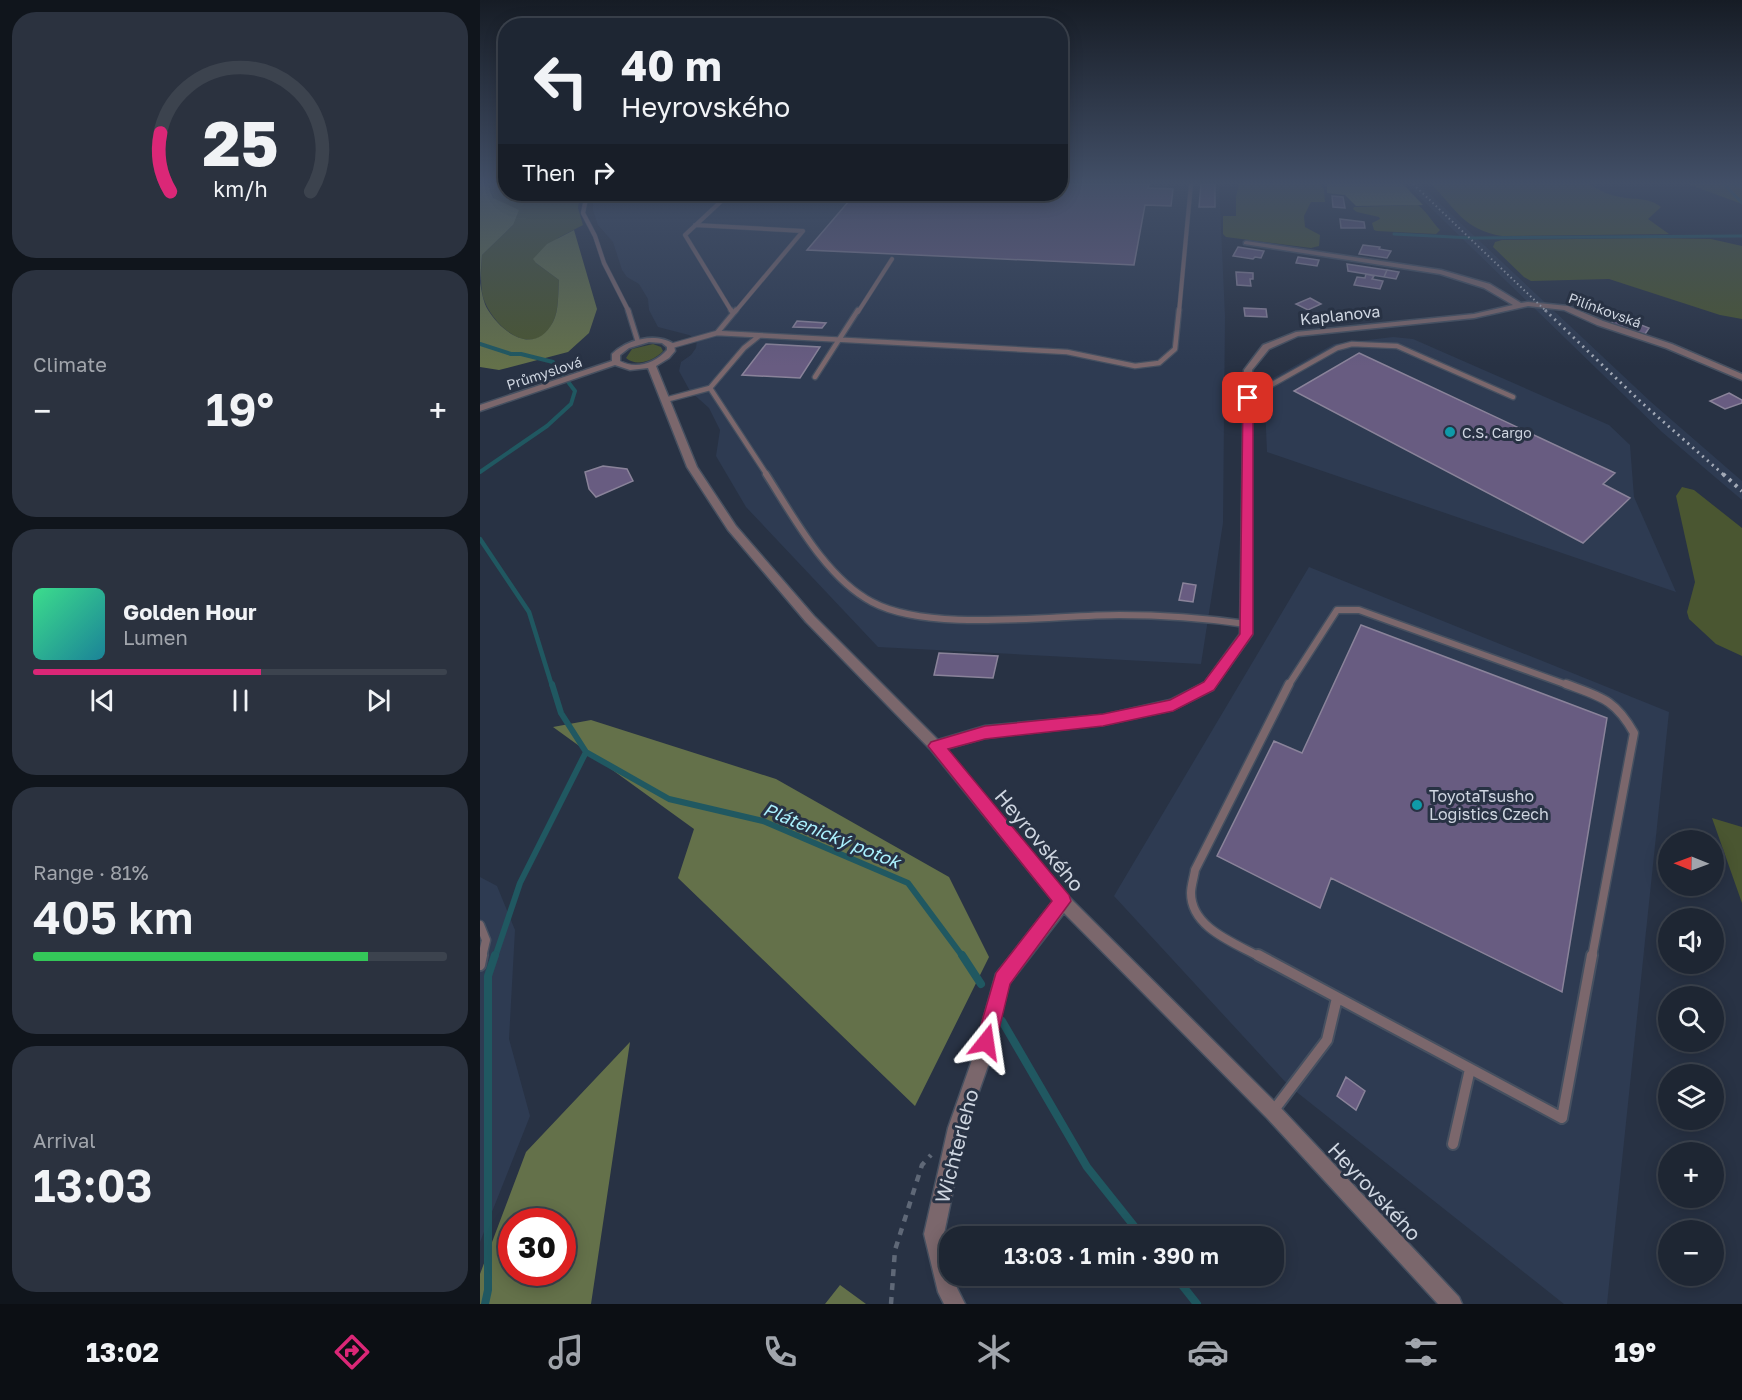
<!DOCTYPE html>
<meta charset="utf-8">
<style>
body{margin:0;font-family:"Golos Text",sans-serif;background:#2b323f;color:#f1f3f6;height:100vh;display:flex;flex-direction:column;font-size:22px;white-space:nowrap}
*{box-sizing:border-box;margin:0}
p{font-size:20px;color:#a1a5ac}
.icon{flex:none;width:33px;height:33px;fill:none;stroke:currentColor;stroke-width:2;stroke-linecap:round;stroke-linejoin:round}
.map{position:relative;flex:1;overflow:hidden}
.panel{display:flex;flex-direction:column;gap:12px;padding:12px;background:#10151c;width:480px}
.panel>*{flex:none}
.hud{position:absolute;left:18px;top:18px;width:570px;height:183px;border-radius:24px;box-shadow:0 3px 15px #0003,0 0 0 2px #3c434e;background:#1e2633;color:#f1f3f6;overflow:hidden}
.needle{width:39px;rotate:271deg}
.buttons{position:absolute;left:1178px;top:830px;display:grid;gap:12px}
.buttons a{display:grid;place-items:center;width:66px;height:66px;border-radius:50%;background:#1e2633;box-shadow:0 3px 15px #0003,0 0 0 2px #3c434e;font-size:30px}
.speed{position:absolute;left:18px;top:1208px;display:flex;gap:12px;font-size:30px;font-weight:700;text-align:center}
.speed>*{display:grid;place-content:center;width:78px;height:78px;border-radius:50%;background:#1e2633;box-shadow:0 3px 15px #0003,0 0 0 2px #3c434e;line-height:1}
.speed .limit{border:9px solid #d22;background:#fff;color:#111}
.pin{position:absolute;display:grid;place-items:center;width:51px;height:51px;color:#fff;margin:-26px;border-radius:12px;box-shadow:0 3px 9px #0006}
.me{position:absolute;width:66px;margin:-33px;rotate:15deg;stroke-linejoin:round;filter:drop-shadow(0 0 4px #0008)}
.turn{display:flex;align-items:center;gap:21px;height:126px;padding:0 24px;font-size:27px}
.turn .icon{width:78px;height:78px;stroke-width:2.5}
.turn b{display:block;font-size:42px;line-height:51px}
.then{display:flex;align-items:center;height:57px;padding:0 24px;background:#0003;gap:12px;font-size:22px}
.big{font-size:45px;font-weight:600;line-height:1.1}
.panel .tile{flex:1;display:flex;flex-direction:column;justify-content:center;gap:9px;min-width:0;padding:0 21px;border-radius:24px;background:#2b323f}
.panel .dial{align-items:center;gap:0}
.dial svg{height:156px;overflow:visible;fill:none;stroke:#3c434e;stroke-width:7;stroke-linecap:round;text-anchor:middle}
.dial text{fill:#f1f3f6;stroke:none}
.song{display:flex;align-items:center;gap:18px}
.cover{width:72px;height:72px;border-radius:9px;background:linear-gradient(135deg,hsl(150 70% 55%),hsl(190 70% 35%))}
.played{height:6px;border-radius:3px;background:linear-gradient(90deg,#db2777 55%,#3c434e 55%)}
.keys{display:flex;justify-content:space-around;direction:ltr}
.heat{display:flex;justify-content:space-between;align-items:center;font-size:33px;direction:ltr}
.charge{height:9px;border-radius:4px;background:linear-gradient(90deg,#34c759 81%,#3c434e 0)}
.trip{position:absolute;left:459px;top:1226px;width:345px;height:60px;border-radius:24px;background:#1e2633;box-shadow:0 3px 15px #0003,0 0 0 2px #3c434e;font-weight:600;line-height:60px;text-align:center}
.tab-bar{display:flex;height:96px;justify-content:space-around;align-items:center;background:#0c0f14;color:#a1a5ac}
.tab-bar .icon{width:42px;height:42px}
.tab-bar .current{color:#db2777}
.tab-bar b{font-size:27px;color:#f1f3f6}
main{display:flex;flex:1;min-height:0}
.map>svg:first-child{display:block}
.built{fill:#2e3b52}
.green{fill:#4a5631}
.forest{fill:#64714a;fill-rule:evenodd}
.lines{fill:none;stroke-linecap:round;stroke-linejoin:round}
.stream-far4{stroke:#205861;stroke-width:3}
.stream-far3{stroke:#205861;stroke-width:4}
.stream-far2{stroke:#205861;stroke-width:4.5}
.stream-far1{stroke:#205861;stroke-width:6}
.stream{stroke:#205861;stroke-width:8}
.building{fill:#685c81;stroke:#8a839a;stroke-width:1.5}
.service-far4-casing{stroke:#465060;stroke-width:5}
.service-far3-casing{stroke:#465060;stroke-width:7}
.service-far2-casing{stroke:#465060;stroke-width:9}
.service-far1-casing{stroke:#465060;stroke-width:11}
.service-casing{stroke:#465060;stroke-width:14}
.minor-casing{stroke:#465060;stroke-width:3}
.path{stroke:#5f6877;stroke-width:4.5;stroke-dasharray:7 7;stroke-linecap:butt}
.service-far4{stroke:#7b676c;stroke-width:4}
.service-far3{stroke:#7b676c;stroke-width:4.5}
.service-far2{stroke:#7b676c;stroke-width:6}
.service-far1{stroke:#7b676c;stroke-width:8}
.service{stroke:#7b676c;stroke-width:10}
.minor{fill:#7b676c;fill-rule:evenodd}
.rail-far2{stroke:#a4abb8;stroke-width:2;stroke-dasharray:1.5 3;stroke-linecap:butt}
.rail-far1{stroke:#a4abb8;stroke-width:3;stroke-dasharray:2 4.5;stroke-linecap:butt}
.rail{stroke:#a4abb8;stroke-width:4;stroke-dasharray:3 5;stroke-linecap:butt}
.route{fill:#db2777;stroke:#8e194d;stroke-width:1.5}
.culture-dot{fill:#0f9aa8;stroke:#283244;stroke-width:2}
.labels{text-anchor:middle;dominant-baseline:central;stroke-width:6;stroke-linejoin:round;paint-order:stroke}
.far-street-label{font-size:14px;fill:#cfd6e1;stroke:#283244}
.far-poi-label{font-size:14px;fill:#cfd6e1;stroke:#283244;text-anchor:start}
.street-label{font-size:16px;fill:#cfd6e1;stroke:#283244}
.poi-label{font-size:16px;fill:#cfd6e1;stroke:#283244;text-anchor:start}
.water-label{font-size:18px;font-style:italic;fill:#aaf0fd;stroke:#283244}
.near-street-label{font-size:20px;fill:#cfd6e1;stroke:#283244}
</style>
<main>
<section class="panel">
<div class="tile dial"><svg viewBox="0 0 100 80">
<path d="M14 69A42 42 0 1 1 86 69"/>
<path d="M14 69A42 42 0 0 1 9 39" stroke="#db2777"/>
<text x="50" y="56" font-size="32" font-weight="700">25</text>
<text x="50" y="72" font-size="11">km/h</text>
</svg></div>
<div class="tile"><p>Climate</p>
<div class="heat"><a>−</a><b class="big">19°</b><a>+</a></div>
</div>
<div class="tile">
<div class="song"><i class="cover"></i><div><b>Golden Hour</b><p>Lumen</p></div></div>
<div class="played"></div>
<div class="keys"><svg class="icon" aria-label="previous" viewBox="0 0 24 24"><path d="M18 5L8 12l10 7zM5 5v14"/></svg><svg class="icon" aria-label="pause" viewBox="0 0 24 24"><path d="M8 5v14M16 5v14"/></svg><svg class="icon" aria-label="next" viewBox="0 0 24 24"><path d="M6 5l10 7-10 7zM19 5v14"/></svg></div>
</div>
<div class="tile"><p>Range · 81%</p><b class="big">405 km</b><div class="charge"></div></div>
<div class="tile"><p>Arrival</p><b class="big">13:03</b></div>
</section>
<div class="map">
<svg width="1262" height="1304" viewBox="0 0 1262 1304">
<rect width="100%" height="100%" fill="#283244"/>
<path class="built" d="M581,184H739L745,316L743,523L721,664L398,647L266,507L236,456L240,430L229,408L210,391L199,371L201,362L211,355L216,348L217,340L209,335L178,327L169,310L168,299L159,284L147,277L142,270L133,242L118,225L113,210V200L116,194H580Z
M926,184H939L1171,402L1262,481V500L1182,432Z
M913,337L933,339L1129,425L1150,445L1154,497L1196,592L787,452L784,383L854,344Z
M829,567L1189,712L1127,1304H1084L809,1086L634,896Z
M0,877L17,886L35,930L29,1039L50,1116L0,1242Z"/>
<path class="green" d="M7,184H25L26,194H100L98,208L103,225L78,238L56,263L79,280C78,293 79,311 73,322C53,362 12,326 3,297C0,283 1,270 2,255L33,225L13,197Z
M759,184H841L844,190L845,202H831L824,216L825,227L840,235L839,246L831,248L746,237L743,234V216H756V196Z
M951,184H1109C1119,190 1128,195 1140,197C1156,200 1168,197 1181,207L1168,219L1189,234L1022,236C984,230 976,209 951,184Z
M1208,184H1262V204Z
M938,205C948,213 952,222 960,230L956,234L897,231L894,230L892,223L900,219L899,217L877,212L873,209L874,207Z
M1172,238L1231,239L1262,246V319L1240,315L1129,279L1051,281L1044,277L1013,247L1015,242L1022,240Z
M173,344L181,347L183,351C174,361 156,367 146,358L152,349Z
M1202,487L1214,490L1262,528V656L1236,644L1209,619L1207,612L1215,582L1196,496Z
M1232,818L1262,827V903Z"/>
<path class="forest" d="M0,184H7L13,198L39,210L33,225L2,255L0,281Z
M847,184H923L943,205L876,206L865,195L847,193Z
M94,230L117,309L109,333L88,352L19,370L0,367V283C2,292 3,302 8,310C23,334 55,356 73,322C79,311 78,293 79,280L56,263L53,259L67,244Z
M111,720L296,779L469,877L509,957L435,1106L198,878L214,829L73,727Z
M150,1042L111,1304H0V1274L46,1152ZM32,1221H82V1272H32Z
M360,1285L386,1304H345Z"/>
<g class="lines">
<path class="stream-far4" d="M1244,184L1262,203
M1254,184L1262,186
M914,234L992,238L1262,236"/>
<path class="stream-far3" d="M0,344L31,354H41L73,362L95,391L91,404L67,426L0,472"/>
<path class="stream-far2" d="M0,539L49,612L72,686"/>
<path class="stream-far1" d="M72,684L81,713L106,752L189,799L283,821L428,883L483,957
M15,957L40,883L106,752"/>
<path class="stream" d="M482,955L501,984
M522,1021L607,1167L662,1236
M694,1275L717,1304
M5,1304L8,1290V976L15,955"/>
</g>
<path class="building" d="M580,184H669L668,188L693,189L691,206L665,205L654,265L327,250L375,194H580Z
M721,184H735V207H719Z
M852,196L863,197L865,208L853,207Z
M860,219L884,222L885,228H861Z
M883,245L900,247L899,249L911,251L907,258L879,254Z
M758,247L784,251L781,258L775,257L773,259L753,256Z
M818,257L839,260L837,266L816,263Z
M867,264L907,270L904,277L868,271Z
M907,270L919,272L916,279L904,277Z
M756,272L773,273V279H770L771,286L757,285Z
M886,274L894,276L892,279L903,281L900,289L874,285L877,277L885,278Z
M830,298L841,304L828,310L816,304Z
M764,308L786,309L787,317L765,316Z
M1135,318L1151,321L1169,328L1165,334L1131,324Z
M317,321L346,323L342,328L313,327Z
M286,344L340,347L320,378L262,375Z
M879,353L1135,473L1123,484L1150,498L1103,543L814,391Z
M1249,393L1262,400V403L1245,409L1230,401Z
M123,466L147,469L153,481L116,497L109,489L105,472Z
M703,583L716,585L713,602L699,600Z
M881,625L1127,718L1082,992L851,878L840,908L737,856L794,741L822,753Z
M459,653L518,656L513,678L454,675Z
M866,1077L885,1091L876,1110L857,1096Z"/>
<g class="lines">
<g class="service-far4-casing">
<path id="service-far4" d="M107,194L103,213L115,236L124,263L149,312
M249,194L205,235L252,312
M215,225L323,231
M255,312L323,231
M378,312L412,259
M699,312L711,184"/>
</g>
<g class="service-far3-casing">
<path id="service-far3" d="M148,310L158,342
M251,310L253,313
M237,333L587,352L655,366L679,363L695,349L699,310
M191,346L237,333L256,310
M335,377L378,310
M230,388L287,475
M768,398L857,348L872,344L917,346L1033,397
M185,400L230,388L264,348L279,336"/>
</g>
<g class="service-far2-casing">
<path id="service-far2" d="M286,474C313,516 346,578 392,602C450,633 572,615 639,615C682,615 724,618 766,624
M808,686L857,610H879L1090,686"/>
</g>
<g class="service-far1-casing">
<path id="service-far1" d="M1086,684C1121,697 1135,699 1154,733L1112,957
M0,925L6,940L2,957
M780,957C755,943 711,928 711,893C711,886 714,877 715,870L809,684"/>
</g>
<g class="service-casing">
<path id="service" d="M778,955L1082,1118L1112,955
M0,965L2,955
M794,1110L847,1040L857,998
M973,1144L990,1069"/>
</g>
<g class="minor-casing">
<path id="minor" d="M766,241L961,270L1010,284L1041,303L1048,302L1088,306L1123,321L1192,344L1262,374V380L1186,348L1117,325L1084,310L1048,306L994,318L818,336L789,349L772,370V635L733,690L693,710L623,725L505,738L466,749L588,896L799,1106L979,1297L982,1304H958L787,1118L584,913L529,984L509,1063L486,1128L464,1234L470,1257V1275H474L477,1288L485,1304H464L458,1292L444,1234L468,1128L491,1063L516,974L573,901L451,750L326,622L248,530L207,467L168,368L150,370L135,365L0,411V405L132,361V354C147,339 176,332 194,344L195,351L189,358L176,366L217,467L256,526L334,616L458,740L505,726L623,715L690,700L725,682L760,634L764,370L783,345L816,332L994,314L1033,305L1004,288L960,274L764,244V242ZM169,342L182,343L187,347V350C175,363 156,370 140,361V355L149,348Z"/>
</g>
<path class="path" d="M411,1304L415,1250L442,1165L451,1155"/>
<use href="#service-far4" class="service-far4"/>
<use href="#service-far3" class="service-far3"/>
<use href="#service-far2" class="service-far2"/>
<use href="#service-far1" class="service-far1"/>
<use href="#service" class="service"/>
<use href="#minor" class="minor"/>
<path class="rail-far2" d="M933,184L1067,312"/>
<path class="rail-far1" d="M1065,310L1162,403L1244,475"/>
<path class="rail" d="M1243,474L1262,491"/>
</g>
<linearGradient id="sky" x2="0" y2="1"><stop stop-color="#161c25"/><stop offset="0.5" stop-color="#424f67"/><stop offset="1" stop-color="#424f67" stop-opacity="0"/></linearGradient>
<rect width="1262" height="366" fill="url(#sky)"/>
<path class="route" d="M768,395L773,398V634L734,690L693,711L623,726L505,739L468,749L589,895L591,901L530,984L516,1042L513,1049L506,1052L499,1049L496,1042L516,973L572,901L448,746L451,742L505,726L623,714L690,700L724,682L760,634L763,398Z"/>
<g class="culture-dot">
<circle cx="970" cy="432" r="6"/>
<circle cx="937" cy="805" r="6"/>
</g>
<g class="labels">
<g class="far-street-label">
<text transform="translate(1125 310) rotate(20)">Pilínkovská</text>
<text transform="translate(64 373) rotate(-18)">Průmyslová</text>
</g>
<g class="far-poi-label">
<text x="982" y="432">C.S. Cargo</text>
</g>
<g class="street-label">
<text transform="translate(860 315) rotate(-6)">Kaplanova</text>
</g>
<g class="poi-label">
<text x="949" y="796">ToyotaTsusho<tspan x="949" dy="18">Logistics Czech</tspan></text>
</g>
<g class="water-label">
<text transform="translate(352 835) rotate(22)">Plátenický potok</text>
</g>
<g class="near-street-label">
<text transform="translate(560 840) rotate(50)">Heyrovského</text>
<text transform="translate(476 1146) rotate(-75)">Wichterleho</text>
<text transform="translate(895 1191) rotate(47)">Heyrovského</text>
</g>
</g>
</svg>
<div class="buttons">
<a><svg class="needle" viewBox="-14 -14 28 28"><path d="M0-13l5 13h-10z" fill="#e53935"/><path d="M0 13l5-13h-10z" fill="#a1a5ac"/></svg></a>
<a><svg class="icon" aria-label="sound" viewBox="0 0 24 24"><path d="M4 9h4l5-4v14l-5-4H4zM17 9q2 3 0 6"/></svg></a>
<a><svg class="icon" aria-label="search" viewBox="0 0 24 24"><circle cx="10" cy="10" r="6"/><path d="M15 15l6 6"/></svg></a>
<a><svg class="icon" aria-label="layers" viewBox="0 0 24 24"><path d="M12 4l9 5-9 5-9-5zM3 14l9 5 9-5"/></svg></a>
<a>+</a>
<a>−</a>
</div>
<div class="speed"><div class="limit">30</div></div>
<div class="pin" style="left:768px;top:398px;background:#d93025"><svg class="icon" aria-label="arrive" viewBox="0 0 24 24"><path d="M6 21V4h12l-3 4 3 4H6"/></svg></div>
<svg class="me" style="left:506px;top:1042px" viewBox="-20 -20 40 40"><path d="M0-17L14 15 0 8-14 15z" fill="#db2777" stroke="#fff" stroke-width="4"/></svg>
<div class="trip">13:03 · 1 min · 390 m</div>
<div class="hud">
<div class="turn"><svg class="icon" aria-label="left" viewBox="0 0 24 24"><path d="M17 20v-9H6M10 6l-5 5 5 5"/></svg><div><b>40 m</b>Heyrovského</div></div>
<div class="then">Then<svg class="icon" aria-label="right" viewBox="0 0 24 24"><path d="M7 20v-9h11M14 6l5 5-5 5"/></svg></div>
</div>
</div>
</main>
<nav class="tab-bar">
<b>13:02</b>
<svg class="icon current" aria-label="directions" viewBox="0 0 24 24"><path d="M12 3l9 9-9 9-9-9zM9 14v-3h6M13 9l2 2-2 2"/></svg>
<svg class="icon" aria-label="music" viewBox="0 0 24 24"><path d="M9 18V5l10-2v13"/><circle cx="6" cy="18" r="3"/><circle cx="16" cy="16" r="3"/></svg>
<svg class="icon" aria-label="phone" viewBox="0 0 24 24"><path d="M5 4h4l2 5-3 2q2 4 5 5l2-3 5 2v4C11 20 4 13 5 4z"/></svg>
<svg class="icon" aria-label="climate" viewBox="0 0 24 24"><path d="M12 3v18M4 7l16 10M4 17L20 7"/></svg>
<svg class="icon" aria-label="car" viewBox="0 0 24 24"><path d="M5 17H2v-5l4-1 3-4h7l3 4 3 1v5h-3M9 17h6M6 11h13"/><circle cx="7" cy="17" r="2"/><circle cx="17" cy="17" r="2"/></svg>
<svg class="icon" aria-label="filters" viewBox="0 0 24 24"><path d="M4 7h16M4 17h16"/><circle cx="9" cy="7" r="2"/><circle cx="15" cy="17" r="2"/></svg>
<b>19°</b>
</nav>
